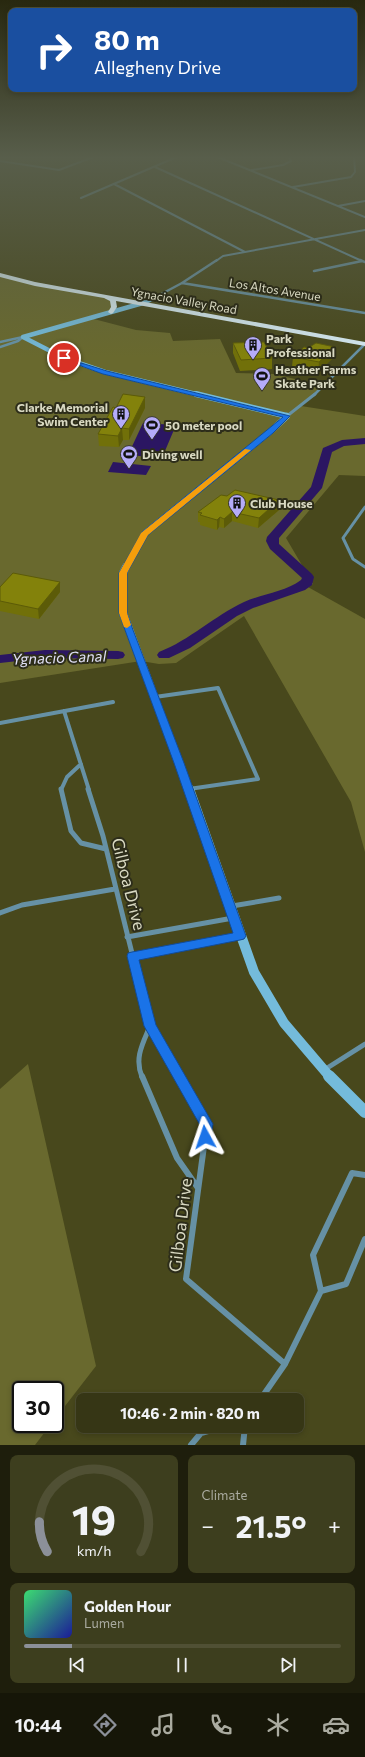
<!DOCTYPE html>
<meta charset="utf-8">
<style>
body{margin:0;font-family:Commissioner,sans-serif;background:#3d3e1e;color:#f1f3f6;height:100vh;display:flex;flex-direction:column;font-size:15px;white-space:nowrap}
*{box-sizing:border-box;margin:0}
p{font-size:13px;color:#aaaba0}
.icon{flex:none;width:22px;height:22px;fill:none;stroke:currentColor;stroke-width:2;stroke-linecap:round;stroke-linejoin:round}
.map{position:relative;height:1445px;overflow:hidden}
.panel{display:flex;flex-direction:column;gap:10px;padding:10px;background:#1e1e0c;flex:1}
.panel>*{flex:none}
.top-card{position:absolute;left:8px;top:8px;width:349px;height:84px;border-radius:8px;box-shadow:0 2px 6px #0003,0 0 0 1px #505034;background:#1a4fa0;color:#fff;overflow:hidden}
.speed{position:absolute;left:12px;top:1381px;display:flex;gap:8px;font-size:20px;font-weight:700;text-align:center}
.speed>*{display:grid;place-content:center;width:52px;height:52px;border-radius:50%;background:#363615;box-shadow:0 2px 6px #0003,0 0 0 1px #505034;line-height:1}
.speed .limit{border:2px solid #111;border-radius:6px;background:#fff;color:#111}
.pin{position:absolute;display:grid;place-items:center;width:34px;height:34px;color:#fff;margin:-17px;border:2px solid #fff;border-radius:50%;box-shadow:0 1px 4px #0007}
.me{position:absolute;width:44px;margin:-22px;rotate:355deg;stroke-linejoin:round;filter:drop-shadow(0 0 3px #0008)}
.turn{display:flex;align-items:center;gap:14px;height:84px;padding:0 20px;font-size:18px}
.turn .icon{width:52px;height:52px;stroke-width:2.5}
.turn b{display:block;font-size:28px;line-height:34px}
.big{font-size:30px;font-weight:700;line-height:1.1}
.panel .tile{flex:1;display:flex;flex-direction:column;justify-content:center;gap:6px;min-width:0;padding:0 14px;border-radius:8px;background:#3d3e1e}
.panel .dial{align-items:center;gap:0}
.dial svg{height:104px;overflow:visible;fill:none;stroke:#505034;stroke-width:7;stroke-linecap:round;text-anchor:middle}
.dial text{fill:#f1f3f6;stroke:none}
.song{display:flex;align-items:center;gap:12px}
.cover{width:48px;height:48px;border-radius:6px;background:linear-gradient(135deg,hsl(140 70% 55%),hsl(240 70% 35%))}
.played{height:4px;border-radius:2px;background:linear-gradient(90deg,#8c9099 15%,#505034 15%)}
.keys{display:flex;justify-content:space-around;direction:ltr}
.heat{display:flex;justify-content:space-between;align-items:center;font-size:22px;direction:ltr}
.panel .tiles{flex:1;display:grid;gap:10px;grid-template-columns:1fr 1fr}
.tile:last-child{grid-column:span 2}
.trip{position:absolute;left:76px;top:1393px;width:228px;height:40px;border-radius:8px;background:#363615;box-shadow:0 2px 6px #0003,0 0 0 1px #505034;font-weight:700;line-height:40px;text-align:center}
.tab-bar{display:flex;height:64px;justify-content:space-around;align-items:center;background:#161608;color:#aaaba0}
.tab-bar .icon{width:28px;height:28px}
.tab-bar .on{color:#8c9099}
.tab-bar b{font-size:18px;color:#f1f3f6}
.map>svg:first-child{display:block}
.green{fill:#69692e}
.water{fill:#2b1662}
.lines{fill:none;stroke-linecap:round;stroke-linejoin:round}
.canal{fill:#2b1662;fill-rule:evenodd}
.street-far5{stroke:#6691a5;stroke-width:2}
.street-far4{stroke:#6691a5;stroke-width:2.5}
.street-far3{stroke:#6691a5;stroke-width:3}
.street-far2{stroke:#6691a5;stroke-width:4}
.street-far1{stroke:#6691a5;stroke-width:5}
.street{stroke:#6691a5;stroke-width:6}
.secondary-far4{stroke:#74bbdb;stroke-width:4.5}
.secondary-far3{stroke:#74bbdb;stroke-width:6}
.secondary-far2{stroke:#74bbdb;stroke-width:8}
.secondary-far1{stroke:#74bbdb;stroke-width:10}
.secondary{stroke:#74bbdb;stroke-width:12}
.highway{fill:#d8ecf5;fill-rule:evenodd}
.wall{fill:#717009}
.shaded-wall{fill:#5c5b08}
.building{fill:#83820b;stroke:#5c5b08}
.route{fill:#1a73e8;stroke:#114b97}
.slow{fill:#f59e0b}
.labels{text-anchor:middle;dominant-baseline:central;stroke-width:4;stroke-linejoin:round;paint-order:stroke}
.far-street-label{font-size:12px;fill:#d9d9c2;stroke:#2d2d1a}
.far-poi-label{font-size:12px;font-weight:bold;fill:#d9d9c2;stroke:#2d2d1a;text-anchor:start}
.water-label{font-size:15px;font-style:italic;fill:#e1e0f7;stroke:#2d2d1a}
.near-street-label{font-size:17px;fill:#d9d9c2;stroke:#2d2d1a}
</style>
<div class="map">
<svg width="365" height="1445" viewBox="0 0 365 1445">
<rect width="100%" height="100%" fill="#48481c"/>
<path class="green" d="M0,275L106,297L113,300L111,312L90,318L136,330L170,333L173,341L220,339L236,373L274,374L324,386L301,406L365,416V476L339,475L286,538L313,584L308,587L365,619V852L351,802L244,616L176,663L159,664L141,661L0,683Z
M28,1064L96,1366L55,1419V1390H21V1424H51L35,1445H0V1089Z"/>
<path class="water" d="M143,423L176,425L162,458L128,455Z
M113,462L151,466L146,475L108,472Z"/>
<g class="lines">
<path class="canal" d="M365,438V444L344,446L332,452L322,488L279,538V544L312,574L314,577L312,585L305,590L253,608L237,616L190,648L169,658H159L157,655L159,652C190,640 214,616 244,602C262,594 285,592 301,580L302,578L270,549L266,541L267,537L311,487L323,448L342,440Z
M45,650L118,651L123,652L125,655L123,658L118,659L45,658L0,663V655Z"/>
<path class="street-far5" d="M215,156L365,217
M0,161L59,170L96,156
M155,167L362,261
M252,170L283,165L291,161L288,156
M114,184L245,252
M293,187L351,177L355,172L354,156
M81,198L179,156
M338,206L365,201
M216,261L223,256L365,230"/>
<path class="street-far4" d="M360,260L365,262
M314,271L362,261
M182,283L365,313
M152,299L182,283L217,260
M0,342L23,337
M0,347L18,341L23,337
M314,395L365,344"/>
<path class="street-far3" d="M287,416L315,394
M365,507L343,538L353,559L365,567"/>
<path class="street-far2" d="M155,697L218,688L258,779L189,789
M64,711L89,790
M0,723L113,702
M61,790L67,777L81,764"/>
<path class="street-far1" d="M61,789L71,831L81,843L106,849
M88,789L103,836L150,1026L180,1077
M232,906L279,898
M0,913L22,905L115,889
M127,937L233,918
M132,957L240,936
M324,1070L365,1044
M142,1077C134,1058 143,1043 150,1026"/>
<path class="street" d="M142,1076L177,1158L198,1188
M179,1076L207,1124L186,1279L285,1364
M321,1291L346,1284L365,1239
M260,1400L285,1364L321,1291L313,1255L352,1173L365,1175
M191,1445L201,1433L226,1426
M243,1445L245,1426"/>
<path class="secondary-far4" d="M23,337L64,358L105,372L200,395
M23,337L143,303L152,299"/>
<path class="secondary-far3" d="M196,394L287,416
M126,568L145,533L271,431L287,416"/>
<path class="secondary-far2" d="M126,567L123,573V613L189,790"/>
<path class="secondary-far1" d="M189,789L254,972L284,1023L330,1077"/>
<path class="secondary" d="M329,1076L365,1112"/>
<path class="highway" d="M0,273L35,282L365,342V346L116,301L117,307L113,313L111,314L108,312L111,307L110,301L104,298L35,286L0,277Z"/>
</g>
<path class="wall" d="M233,343L272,358V369L240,371L233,353Z
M335,347L334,357L318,372L292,367L293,357L308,348Z
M145,408L129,440H123L119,447L99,446L98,434Z
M279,510L258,528L232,521L224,528L219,527L217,530L200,525V522H198V512Z
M0,587L60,592L39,619L0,611Z"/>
<path class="shaded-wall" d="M335,347L334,357L318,372L319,362Z
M145,397V408L129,440V429Z
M122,428L123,440L119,447L118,436Z
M279,500V510L258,528L259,518Z
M232,512V521L224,528V519Z
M220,517L219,527L217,530V520Z
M60,582V592L39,619L38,609Z"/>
<path class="building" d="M264,342L272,358L241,360L233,343Z
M316,343L335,347L319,362L293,357L304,347L308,348Z
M123,394L145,397L129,429L122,428L118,436L98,434L113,407L116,408Z
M235,490L279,500L259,518L232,512L224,519L220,517L217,520L200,515L202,513L198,512L221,495L227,496Z
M13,573L60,582L38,609L0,601V587Z"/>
<linearGradient id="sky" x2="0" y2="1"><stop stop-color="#28280f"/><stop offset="0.44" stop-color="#585e4b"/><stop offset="1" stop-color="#585e4b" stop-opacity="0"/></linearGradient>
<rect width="365" height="358" fill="url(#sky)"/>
<path class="route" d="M62,357L107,371L290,416L273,433L148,535L127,573V613L133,630L184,763L246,936L244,939L240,940L139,960L156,1025L213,1124L210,1141L205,1143L200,1141L198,1137L200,1125L144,1026L127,956L128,953L132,952L233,933L174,763L125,630L119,613V573L142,532L283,417L103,374L62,359Z"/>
<path class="slow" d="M245,449L251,450L148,535L127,573V613L131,625L127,628L124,627L119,613V573L141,533Z"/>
<defs>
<g id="building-pin" transform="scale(0.9)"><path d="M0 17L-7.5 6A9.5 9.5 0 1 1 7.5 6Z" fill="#b5acf9" stroke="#2d2d1a"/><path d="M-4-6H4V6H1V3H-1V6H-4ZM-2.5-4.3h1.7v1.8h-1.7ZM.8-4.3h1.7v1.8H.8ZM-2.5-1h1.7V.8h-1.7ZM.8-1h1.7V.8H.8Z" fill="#111"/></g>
<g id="stadium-pin" transform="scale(0.9)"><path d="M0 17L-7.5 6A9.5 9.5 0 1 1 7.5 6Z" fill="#b5acf9" stroke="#2d2d1a"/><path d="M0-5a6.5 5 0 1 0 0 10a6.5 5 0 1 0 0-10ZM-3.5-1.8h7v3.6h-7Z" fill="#111"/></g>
</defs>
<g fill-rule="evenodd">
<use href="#building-pin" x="253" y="345"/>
<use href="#stadium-pin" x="262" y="376"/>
<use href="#building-pin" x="121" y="414"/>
<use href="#stadium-pin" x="152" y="425"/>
<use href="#stadium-pin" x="129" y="454"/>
<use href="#building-pin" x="237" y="503"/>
</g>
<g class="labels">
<g class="far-street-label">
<text transform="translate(275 289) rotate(9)">Los Altos Avenue</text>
<text transform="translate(184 300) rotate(10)">Ygnacio Valley Road</text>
</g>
<g class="far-poi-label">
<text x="266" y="338">Park<tspan x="266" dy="14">Professional</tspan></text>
<text x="275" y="369">Heather Farms<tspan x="275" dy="14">Skate Park</tspan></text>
<text x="108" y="407" text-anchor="end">Clarke Memorial<tspan x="108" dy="14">Swim Center</tspan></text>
<text x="165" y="425">50 meter pool</text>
<text x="142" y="454">Diving well</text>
<text x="250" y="503">Club House</text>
</g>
<g class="water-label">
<text transform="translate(59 657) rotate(-2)">Ygnacio Canal</text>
</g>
<g class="near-street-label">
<text transform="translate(129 884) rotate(76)">Gilboa Drive</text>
<text transform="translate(180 1225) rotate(-83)">Gilboa Drive</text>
</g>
</g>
</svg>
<div class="speed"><div class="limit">30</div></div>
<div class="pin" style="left:64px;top:358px;background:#d93025"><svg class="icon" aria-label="arrive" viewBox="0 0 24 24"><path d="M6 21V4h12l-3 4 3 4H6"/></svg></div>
<svg class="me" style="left:205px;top:1137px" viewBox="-20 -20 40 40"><path d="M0-17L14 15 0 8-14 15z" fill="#1a73e8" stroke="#fff" stroke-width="4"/></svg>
<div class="trip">10:46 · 2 min · 820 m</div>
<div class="top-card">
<div class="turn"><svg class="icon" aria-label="right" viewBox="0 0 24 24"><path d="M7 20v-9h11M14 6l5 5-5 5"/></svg><div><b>80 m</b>Allegheny Drive</div></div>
</div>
</div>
<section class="panel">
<div class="tiles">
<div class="tile dial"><svg viewBox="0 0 100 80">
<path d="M14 69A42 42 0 1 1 86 69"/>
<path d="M14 69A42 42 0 0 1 8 46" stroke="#8c9099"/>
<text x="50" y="56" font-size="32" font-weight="700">19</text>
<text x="50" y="72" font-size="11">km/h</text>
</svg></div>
<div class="tile"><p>Climate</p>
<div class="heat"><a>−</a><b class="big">21.5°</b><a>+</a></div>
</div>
<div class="tile">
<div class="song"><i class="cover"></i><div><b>Golden Hour</b><p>Lumen</p></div></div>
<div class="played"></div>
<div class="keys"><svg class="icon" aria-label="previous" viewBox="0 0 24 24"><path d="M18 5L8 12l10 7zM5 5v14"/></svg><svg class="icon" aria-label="pause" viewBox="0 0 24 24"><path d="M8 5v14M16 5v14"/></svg><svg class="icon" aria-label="next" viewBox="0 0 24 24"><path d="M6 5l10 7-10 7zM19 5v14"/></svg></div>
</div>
</div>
</section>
<nav class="tab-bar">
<b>10:44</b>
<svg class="icon on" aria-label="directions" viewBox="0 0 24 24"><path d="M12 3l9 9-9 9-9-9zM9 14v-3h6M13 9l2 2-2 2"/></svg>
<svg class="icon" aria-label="music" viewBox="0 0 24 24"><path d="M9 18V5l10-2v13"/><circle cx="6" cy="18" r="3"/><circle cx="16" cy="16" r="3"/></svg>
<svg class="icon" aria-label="phone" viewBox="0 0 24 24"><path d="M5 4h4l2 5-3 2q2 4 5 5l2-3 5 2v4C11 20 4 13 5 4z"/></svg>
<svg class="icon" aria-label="climate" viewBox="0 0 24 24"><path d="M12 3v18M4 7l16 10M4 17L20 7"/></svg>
<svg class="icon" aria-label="car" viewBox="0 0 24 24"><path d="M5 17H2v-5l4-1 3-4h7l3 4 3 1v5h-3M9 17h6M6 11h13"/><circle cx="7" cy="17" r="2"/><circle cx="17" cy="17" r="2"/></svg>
</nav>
